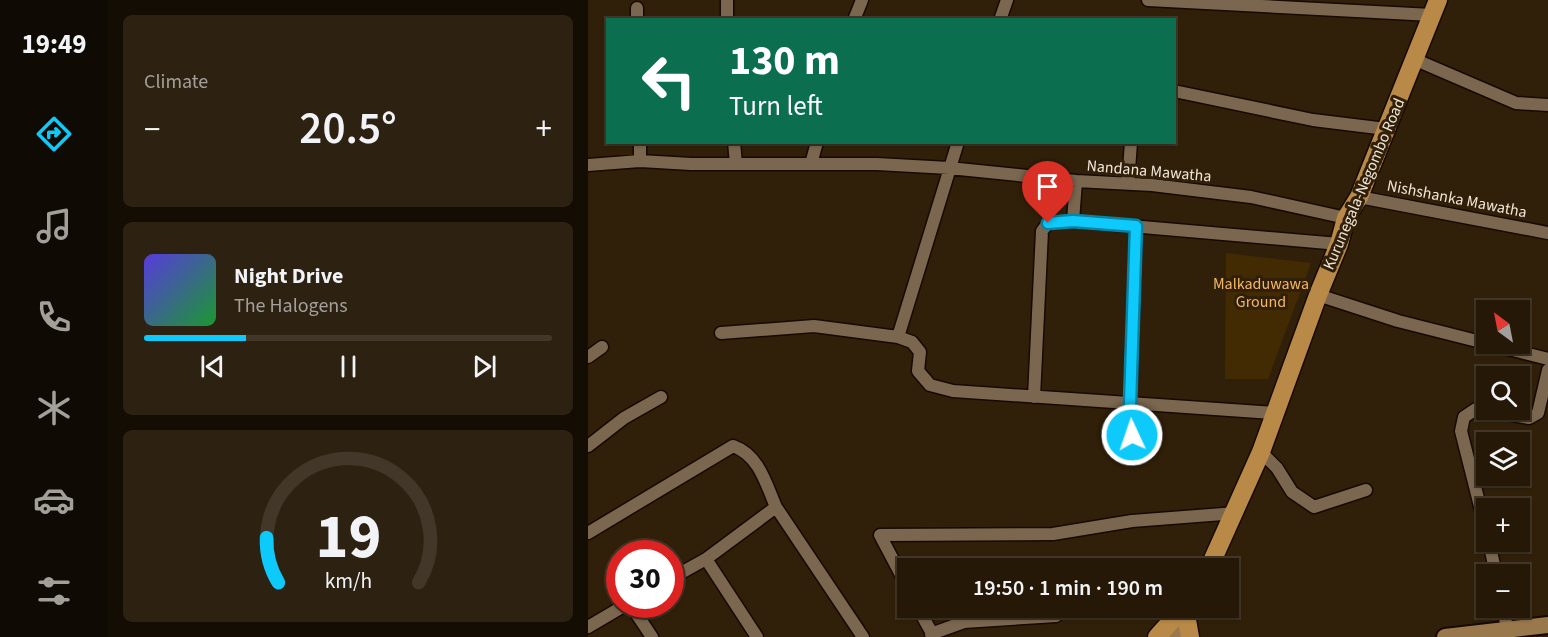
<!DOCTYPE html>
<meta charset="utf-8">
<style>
body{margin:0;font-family:"Source Sans 3",sans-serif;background:#2d2111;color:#f1f3f6;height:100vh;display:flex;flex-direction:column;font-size:22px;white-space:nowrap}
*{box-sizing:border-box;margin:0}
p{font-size:20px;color:#a3a09b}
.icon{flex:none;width:33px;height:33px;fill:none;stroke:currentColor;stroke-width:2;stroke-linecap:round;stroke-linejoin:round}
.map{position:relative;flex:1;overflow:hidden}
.panel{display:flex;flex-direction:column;gap:15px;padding:15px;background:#140d04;width:480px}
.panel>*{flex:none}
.hud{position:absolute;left:18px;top:18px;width:570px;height:126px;border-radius:0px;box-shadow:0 2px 4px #0004,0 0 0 2px #423728;background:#0b6e4f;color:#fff;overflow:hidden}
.needle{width:39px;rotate:328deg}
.controls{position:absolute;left:888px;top:300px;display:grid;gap:12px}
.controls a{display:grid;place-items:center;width:54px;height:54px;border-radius:0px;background:#251807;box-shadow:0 2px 4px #0004,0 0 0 2px #423728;font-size:30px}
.speed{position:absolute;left:18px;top:540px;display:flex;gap:12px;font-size:30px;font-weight:700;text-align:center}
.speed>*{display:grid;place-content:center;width:78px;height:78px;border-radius:50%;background:#251807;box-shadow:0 2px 4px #0004,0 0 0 2px #423728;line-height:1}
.speed .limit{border:9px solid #d22;background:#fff;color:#111}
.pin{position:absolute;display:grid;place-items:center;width:51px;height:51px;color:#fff;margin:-62px -26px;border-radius:50% 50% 50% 0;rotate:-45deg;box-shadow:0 0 6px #0007}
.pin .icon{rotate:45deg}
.me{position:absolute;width:66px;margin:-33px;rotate:357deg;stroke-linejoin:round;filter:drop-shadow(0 0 4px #0008)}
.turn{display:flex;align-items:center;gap:21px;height:126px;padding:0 24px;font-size:27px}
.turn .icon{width:78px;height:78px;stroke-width:2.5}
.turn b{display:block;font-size:42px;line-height:51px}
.big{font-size:45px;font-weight:600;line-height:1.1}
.panel .tile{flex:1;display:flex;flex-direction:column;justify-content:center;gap:9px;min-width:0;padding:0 21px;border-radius:9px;background:#2d2111}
.panel .dial{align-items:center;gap:0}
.dial svg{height:156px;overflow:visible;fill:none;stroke:#423728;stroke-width:7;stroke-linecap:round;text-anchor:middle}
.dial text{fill:#f1f3f6;stroke:none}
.song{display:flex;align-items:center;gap:18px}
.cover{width:72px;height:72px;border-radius:9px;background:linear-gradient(135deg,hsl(250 70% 55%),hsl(130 70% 35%))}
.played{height:6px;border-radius:3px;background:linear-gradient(90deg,#0ecafa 25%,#423728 25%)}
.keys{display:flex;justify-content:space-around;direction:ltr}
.heat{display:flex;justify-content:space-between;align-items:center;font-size:33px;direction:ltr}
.trip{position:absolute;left:309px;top:558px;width:342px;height:60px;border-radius:0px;background:#251807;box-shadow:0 2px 4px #0004,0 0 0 2px #423728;font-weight:600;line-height:60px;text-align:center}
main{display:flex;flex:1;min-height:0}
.tabs{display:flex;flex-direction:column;width:108px;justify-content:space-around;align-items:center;background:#0f0a03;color:#a3a09b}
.tabs .icon{width:42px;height:42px}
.tabs .selected{color:#0ecafa}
.tabs b{font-size:27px;color:#f1f3f6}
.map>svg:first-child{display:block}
.green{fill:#422a03}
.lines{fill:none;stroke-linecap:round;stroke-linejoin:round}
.street-casing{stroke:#180900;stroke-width:15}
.secondary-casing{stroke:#180900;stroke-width:20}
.primary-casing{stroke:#180900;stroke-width:21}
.street{stroke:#7b674f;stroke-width:12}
.secondary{stroke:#99784b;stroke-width:16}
.primary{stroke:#b88947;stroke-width:18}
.route-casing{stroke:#0983a2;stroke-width:15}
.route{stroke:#0ecafa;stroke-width:10}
.labels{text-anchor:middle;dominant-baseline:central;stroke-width:6;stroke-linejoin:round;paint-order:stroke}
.street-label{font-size:16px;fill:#f0e5d7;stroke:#312009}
.park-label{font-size:16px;fill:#f4b762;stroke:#312009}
</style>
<main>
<nav class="tabs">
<b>19:49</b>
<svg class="icon selected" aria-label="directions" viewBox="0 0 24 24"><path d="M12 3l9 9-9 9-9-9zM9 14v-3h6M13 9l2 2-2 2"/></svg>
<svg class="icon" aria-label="music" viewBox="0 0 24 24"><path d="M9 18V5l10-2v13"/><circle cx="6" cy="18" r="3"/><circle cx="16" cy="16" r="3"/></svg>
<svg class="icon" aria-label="phone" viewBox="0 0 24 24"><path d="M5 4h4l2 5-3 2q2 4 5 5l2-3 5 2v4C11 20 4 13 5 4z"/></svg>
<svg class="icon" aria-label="climate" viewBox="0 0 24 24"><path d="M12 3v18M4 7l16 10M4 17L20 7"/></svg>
<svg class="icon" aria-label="car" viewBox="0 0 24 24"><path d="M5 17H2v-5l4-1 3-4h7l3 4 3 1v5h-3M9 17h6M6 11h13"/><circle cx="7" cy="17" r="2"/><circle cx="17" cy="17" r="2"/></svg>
<svg class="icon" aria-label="filters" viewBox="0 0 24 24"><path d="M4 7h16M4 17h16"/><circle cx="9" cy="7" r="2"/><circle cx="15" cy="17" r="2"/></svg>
</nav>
<section class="panel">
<div class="tile"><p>Climate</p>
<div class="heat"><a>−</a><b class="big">20.5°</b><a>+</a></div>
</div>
<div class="tile">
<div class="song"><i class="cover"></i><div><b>Night Drive</b><p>The Halogens</p></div></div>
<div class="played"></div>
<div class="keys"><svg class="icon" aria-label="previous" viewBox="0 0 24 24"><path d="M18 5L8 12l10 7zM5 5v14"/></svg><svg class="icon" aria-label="pause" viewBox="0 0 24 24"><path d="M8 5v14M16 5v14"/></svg><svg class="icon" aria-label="next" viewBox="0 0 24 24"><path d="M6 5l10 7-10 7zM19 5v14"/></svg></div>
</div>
<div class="tile dial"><svg viewBox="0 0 100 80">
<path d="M14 69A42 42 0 1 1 86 69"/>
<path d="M14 69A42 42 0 0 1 8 46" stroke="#0ecafa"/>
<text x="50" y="56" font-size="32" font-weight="700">19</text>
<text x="50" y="72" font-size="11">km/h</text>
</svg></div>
</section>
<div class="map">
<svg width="960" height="637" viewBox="0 0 960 637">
<rect width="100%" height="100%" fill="#312009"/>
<path class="green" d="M638,253L723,263L680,379H637Z"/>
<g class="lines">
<g class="street-casing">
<path id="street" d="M139,0V20
M560,0L844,15
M49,8V20
M266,20L274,0
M412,20L419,0
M828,60L928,103L960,105
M586,91L725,120L798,129
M52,142V161
M146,142L148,164
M370,142L310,337L324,342L332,352L330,371L342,385L365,391L686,413
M223,164L229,142
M0,165L52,161L103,164H289L361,168L488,181L564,185L663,197L758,218
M540,184L543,142
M771,197L960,233
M485,221L488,181
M730,295L810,321L960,359
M133,333L226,326L310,337
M0,357L14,347
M446,397L454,231L460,223L485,221L751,244
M544,435L542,404L548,226
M0,446L36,418L73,397
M673,452L689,468L704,492L726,507L778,490
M898,530L873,431L876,417L888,409L941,418L950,413L960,370
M0,533L145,446C171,455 178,484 188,507
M901,542L908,574
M118,559L169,637
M82,579L118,559L188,507L275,637
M320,588L292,535L465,534L544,521L648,513
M42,604L64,637
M330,608L346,637
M915,608L919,628
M0,627L39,604
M343,634L376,622L468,616"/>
</g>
<g class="secondary-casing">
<path id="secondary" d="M581,625L591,637
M857,637L960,625"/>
</g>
<g class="primary-casing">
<path id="primary" d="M621,568L673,452L730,295L751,244L758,218L771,197L850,0
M597,608L602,637
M569,637L595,608"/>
</g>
<use href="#street" class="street"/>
<use href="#secondary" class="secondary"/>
<use href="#primary" class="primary"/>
</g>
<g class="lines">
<g class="route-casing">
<path id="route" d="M460,223L485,221L548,226L542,404L544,435"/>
</g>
<use href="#route" class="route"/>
</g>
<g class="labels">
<g class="street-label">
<text transform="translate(561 171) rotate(5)">Nandana Mawatha</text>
<text transform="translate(776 184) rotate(-67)">Kurunegala-Negombo Road</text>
<text transform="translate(869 199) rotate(11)">Nishshanka Mawatha</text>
</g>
<g class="park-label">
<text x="673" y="284">Malkaduwawa<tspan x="673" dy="18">Ground</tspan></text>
</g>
</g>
</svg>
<div class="controls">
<a><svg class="needle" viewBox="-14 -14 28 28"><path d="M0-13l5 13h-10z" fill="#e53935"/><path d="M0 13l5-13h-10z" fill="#a3a09b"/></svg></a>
<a><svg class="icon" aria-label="search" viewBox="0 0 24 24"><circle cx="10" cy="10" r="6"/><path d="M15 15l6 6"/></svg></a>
<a><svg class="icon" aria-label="layers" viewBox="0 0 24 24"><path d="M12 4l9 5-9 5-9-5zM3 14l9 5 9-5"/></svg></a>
<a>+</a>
<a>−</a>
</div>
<div class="speed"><div class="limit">30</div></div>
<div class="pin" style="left:460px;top:223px;background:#d93025"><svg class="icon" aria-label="arrive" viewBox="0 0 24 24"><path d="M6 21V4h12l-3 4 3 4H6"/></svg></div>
<svg class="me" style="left:544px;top:435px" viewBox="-20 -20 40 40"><circle r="17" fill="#0ecafa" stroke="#fff" stroke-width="3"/><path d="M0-11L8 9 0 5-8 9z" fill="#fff"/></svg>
<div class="trip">19:50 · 1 min · 190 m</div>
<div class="hud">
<div class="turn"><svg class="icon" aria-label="left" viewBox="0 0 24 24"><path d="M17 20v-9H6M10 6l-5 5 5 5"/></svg><div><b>130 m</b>Turn left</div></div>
</div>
</div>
</main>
